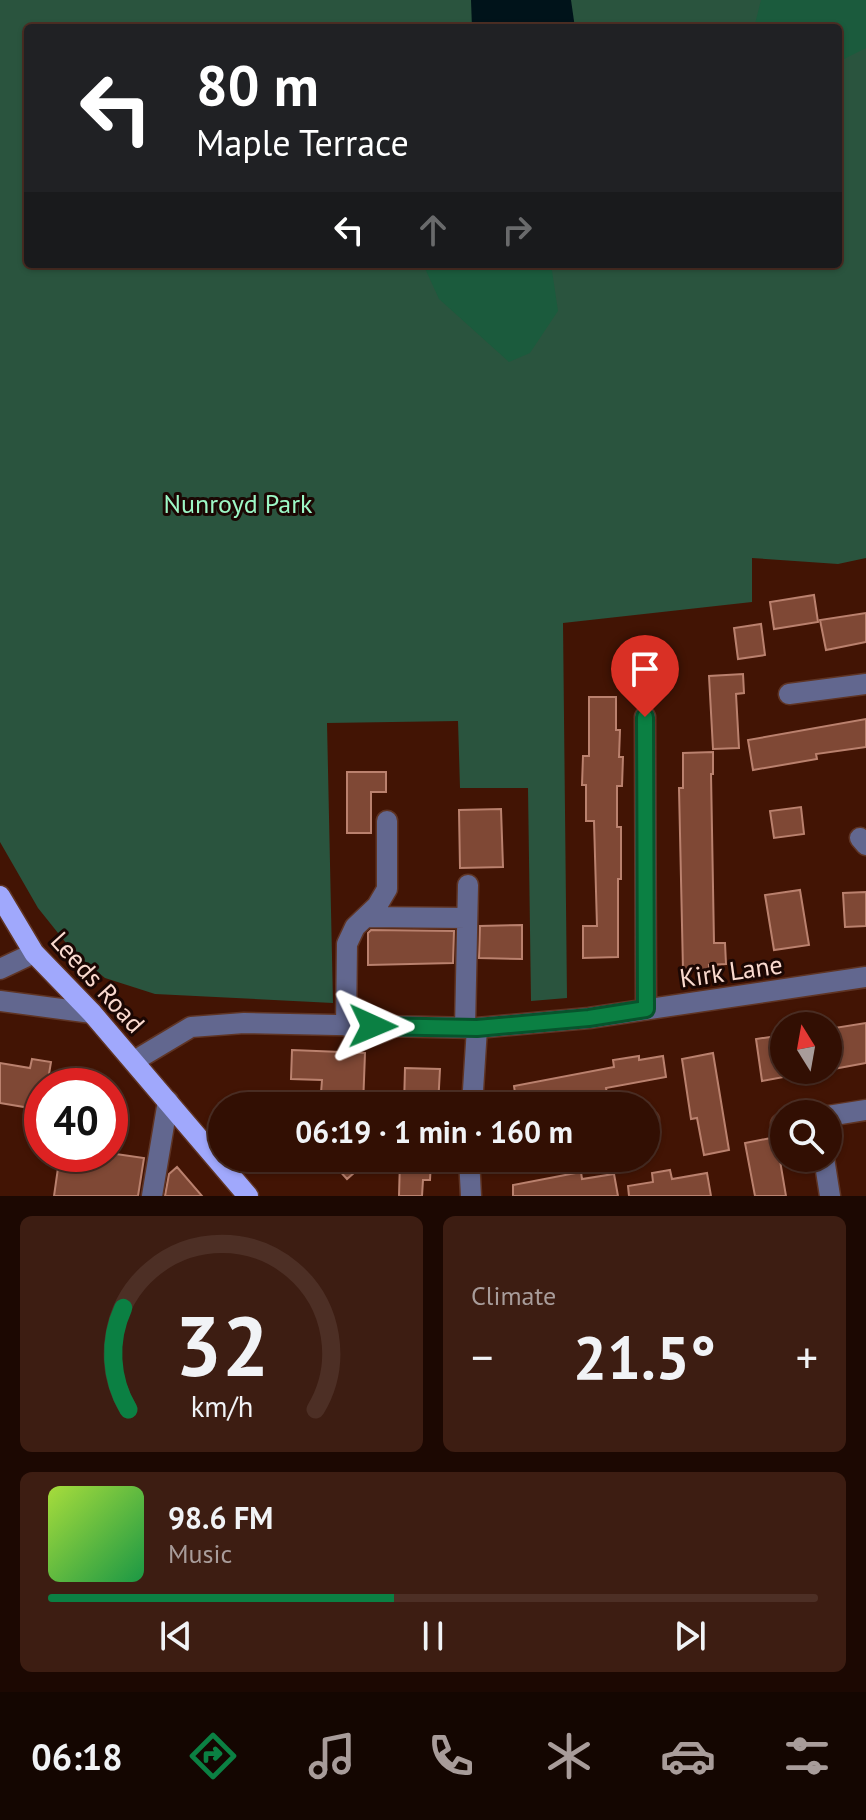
<!DOCTYPE html>
<meta charset="utf-8">
<style>
body{margin:0;font-family:"PT Sans",sans-serif;background:#3d1d12;color:#f1f3f6;height:100vh;display:flex;flex-direction:column;font-size:30px;white-space:nowrap}
*{box-sizing:border-box;margin:0}
p{font-size:26px;color:#a89c9a}
.icon{flex:none;width:44px;height:44px;fill:none;stroke:currentColor;stroke-width:2;stroke-linecap:round;stroke-linejoin:round}
.map{position:relative;height:1196px;overflow:hidden}
.details{display:flex;flex-direction:column;gap:20px;padding:20px;background:#1c0802;flex:1}
.details>*{flex:none}
.banner{position:absolute;left:24px;top:24px;width:818px;height:244px;border-radius:8px;box-shadow:0 2px 6px #0004,0 0 0 2px #4d2f25;background:#202124;color:#fff;overflow:hidden}
.needle{width:52px;rotate:349deg}
.fabs{position:absolute;left:770px;top:1012px;display:grid;gap:16px}
.fabs a{display:grid;place-items:center;width:72px;height:72px;border-radius:50%;background:#320f03;box-shadow:0 2px 6px #0004,0 0 0 2px #4d2f25;font-size:40px}
.speed{position:absolute;left:24px;top:1068px;display:flex;gap:16px;font-size:40px;font-weight:700;text-align:center}
.speed>*{display:grid;place-content:center;width:104px;height:104px;border-radius:50%;background:#320f03;box-shadow:0 2px 6px #0004,0 0 0 2px #4d2f25;line-height:1}
.speed .limit{border:12px solid #d22;background:#fff;color:#111}
.pin{position:absolute;display:grid;place-items:center;width:68px;height:68px;color:#fff;margin:-82px -34px;border-radius:50% 50% 50% 0;rotate:-45deg;box-shadow:0 0 8px #0007}
.pin .icon{rotate:45deg}
.me{position:absolute;width:88px;margin:-44px;rotate:91deg;stroke-linejoin:round;filter:drop-shadow(0 0 6px #0008)}
.turn{display:flex;align-items:center;gap:28px;height:168px;padding:0 40px;font-size:36px}
.turn .icon{width:104px;height:104px;stroke-width:2.5}
.turn b{display:block;font-size:56px;line-height:68px}
.lanes{display:flex;align-items:center;height:76px;padding:0 40px;background:#0003;justify-content:center;gap:40px;direction:ltr}
.lanes .off{opacity:.35}
.big{font-size:60px;font-weight:800;line-height:1.1}
.details .tile{flex:1;display:flex;flex-direction:column;justify-content:center;gap:12px;min-width:0;padding:0 28px;border-radius:12px;background:#3d1d12}
.details .dial{align-items:center;gap:0}
.dial svg{height:208px;overflow:visible;fill:none;stroke:#4d2f25;stroke-width:7;stroke-linecap:round;text-anchor:middle}
.dial text{fill:#f1f3f6;stroke:none}
.song{display:flex;align-items:center;gap:24px}
.cover{width:96px;height:96px;border-radius:12px;background:linear-gradient(135deg,hsl(80 70% 55%),hsl(140 70% 35%))}
.played{height:8px;border-radius:4px;background:linear-gradient(90deg,#0b8043 45%,#4d2f25 45%)}
.keys{display:flex;justify-content:space-around;direction:ltr}
.heat{display:flex;justify-content:space-between;align-items:center;font-size:44px;direction:ltr}
.details .tiles{flex:1;display:grid;gap:20px;grid-template-columns:1fr 1fr}
.tile:last-child{grid-column:span 2}
.trip{position:absolute;left:208px;top:1092px;width:452px;height:80px;border-radius:40px;background:#320f03;box-shadow:0 2px 6px #0004,0 0 0 2px #4d2f25;font-weight:800;line-height:80px;text-align:center}
.tabs{display:flex;height:128px;justify-content:space-around;align-items:center;background:#140601;color:#a89c9a}
.tabs .icon{width:56px;height:56px}
.tabs .active{color:#0b8043}
.tabs b{font-size:36px;color:#f1f3f6}
.map>svg:first-child{display:block}
.green{fill:#2a543e;fill-rule:evenodd}
.forest{fill:#1b5b3d}
.water{fill:#00131a}
.building{fill:#7f4835;stroke:#ba816e;stroke-width:2}
.lines{fill:none;stroke-linecap:round;stroke-linejoin:round}
.minor-casing{stroke:#5f3424;stroke-width:23}
.major-casing{stroke:#5f3424;stroke-width:23}
.minor{stroke:#62678f;stroke-width:20}
.major{stroke:#a0a8fc;stroke-width:20}
.route-casing{stroke:#07532c;stroke-width:20}
.route{stroke:#0b8043;stroke-width:14}
.labels{text-anchor:middle;dominant-baseline:central;stroke-width:6;stroke-linejoin:round;paint-order:stroke}
.park-label{font-size:26px;fill:#9df8c6;stroke:#1b0703}
.street-label{font-size:26px;fill:#fadacf;stroke:#1b0703}
</style>
<div class="map">
<svg width="866" height="1196" viewBox="0 0 866 1196">
<rect width="100%" height="100%" fill="#421404"/>
<path class="green" d="M0,0H866V558L838,564L752,558V602L563,623L567,998L531,1001L528,788H460L458,721L327,723L333,1003L155,994L105,978L74,953L38,908L0,842ZM28,28H838V264H28Z"/>
<path class="forest" d="M761,0H866V48L838,62V28H754Z
M423,264H551L558,311L530,353L509,362L439,299Z"/>
<path class="water" d="M471,0H571L575,28H472Z"/>
<path class="building" d="M814,595L818,622L774,629L770,602Z
M866,613V642L826,650L820,620Z
M761,624L765,655L738,659L734,628Z
M743,674L744,693L736,694L739,748L713,749L709,676Z
M589,697H616V730H620L619,757H623L622,786H617V827H621V879H618V957L583,958V926H597L594,821H586V785H582L583,756H589Z
M866,719V747L816,754L817,759L753,770L748,740Z
M713,752V774H711L714,943H725L726,964L709,965V970H683L679,788H683V753Z
M347,772H386V792H371V833H347Z
M801,807L804,834L774,838L770,811Z
M501,809L503,867L460,868L459,810Z
M800,890L809,945L774,950L765,895Z
M866,892V926L845,927L843,893Z
M522,925V959L479,958L480,926Z
M371,930L454,931L453,963L368,965V933Z
M866,1023V1063L828,1070V1029Z
M784,1035V1077L762,1081L756,1039Z
M292,1050L365,1053L363,1106H320L322,1080L291,1079Z
M713,1053L729,1150L704,1155L697,1118L691,1119L682,1059Z
M639,1056V1060L663,1056L666,1077L606,1088L609,1104L517,1106L514,1086L614,1067L613,1060Z
M32,1059L51,1062L47,1086H42V1098L32,1096L30,1108L0,1103V1063L30,1068Z
M405,1068L440,1069L438,1106H404Z
M776,1137L786,1196H755L745,1143Z
M60,1154H116L144,1158L138,1196H54Z
M328,1158H371L347,1179Z
M400,1160L431,1161L430,1180H423L422,1196H399Z
M177,1167L202,1196H165L169,1174Z
M670,1170L672,1179L707,1173L711,1196H629L628,1186L653,1182L652,1173Z
M581,1172L582,1179L614,1174L618,1196H513V1185Z"/>
<g class="lines">
<g class="minor-casing">
<path id="minor" d="M789,694L866,684
M645,717L646,1009
M860,838L866,845
M366,917L467,918
M0,969L34,953
M0,1001L92,1013
M346,1026L347,944L355,927L377,906L387,889V821
M465,1028L468,885
M134,1061L191,1027L244,1023L477,1028L589,1018L866,977
M472,1106L477,1028
M828,1116L866,1110
M646,1121L649,1120
M781,1124H784
M469,1158L471,1196
M824,1158L830,1196
M152,1196L168,1101"/>
</g>
<g class="major-casing">
<path id="major" d="M0,896L34,953L92,1013L248,1196"/>
</g>
<use href="#minor" class="minor"/>
<use href="#major" class="major"/>
</g>
<g class="lines">
<g class="route-casing">
<path id="route" d="M373,1026L477,1028L589,1018L646,1009L645,717"/>
</g>
<use href="#route" class="route"/>
</g>
<g class="labels">
<g class="park-label">
<text x="238" y="503">Nunroyd Park</text>
</g>
<g class="street-label">
<text transform="translate(731 971) rotate(-8)">Kirk Lane</text>
<text transform="translate(98 982) rotate(48)">Leeds Road</text>
</g>
</g>
</svg>
<div class="fabs">
<a><svg class="needle" viewBox="-14 -14 28 28"><path d="M0-13l5 13h-10z" fill="#e53935"/><path d="M0 13l5-13h-10z" fill="#a89c9a"/></svg></a>
<a><svg class="icon" aria-label="search" viewBox="0 0 24 24"><circle cx="10" cy="10" r="6"/><path d="M15 15l6 6"/></svg></a>
</div>
<div class="speed"><div class="limit">40</div></div>
<div class="pin" style="left:645px;top:717px;background:#d93025"><svg class="icon" aria-label="arrive" viewBox="0 0 24 24"><path d="M6 21V4h12l-3 4 3 4H6"/></svg></div>
<svg class="me" style="left:373px;top:1026px" viewBox="-20 -20 40 40"><path d="M0-17L14 15 0 8-14 15z" fill="#0b8043" stroke="#fff" stroke-width="4"/></svg>
<div class="trip">06:19 · 1 min · 160 m</div>
<div class="banner">
<div class="turn"><svg class="icon" aria-label="left" viewBox="0 0 24 24"><path d="M17 20v-9H6M10 6l-5 5 5 5"/></svg><div><b>80 m</b>Maple Terrace</div></div>
<div class="lanes"><svg class="icon" aria-label="left" viewBox="0 0 24 24"><path d="M17 20v-9H6M10 6l-5 5 5 5"/></svg><svg class="icon off" aria-label="ahead" viewBox="0 0 24 24"><path d="M12 20V5M6 11l6-6 6 6"/></svg><svg class="icon off" aria-label="right" viewBox="0 0 24 24"><path d="M7 20v-9h11M14 6l5 5-5 5"/></svg></div>
</div>
</div>
<section class="details">
<div class="tiles">
<div class="tile dial"><svg viewBox="0 0 100 80">
<path d="M14 69A42 42 0 1 1 86 69"/>
<path d="M14 69A42 42 0 0 1 12 30" stroke="#0b8043"/>
<text x="50" y="56" font-size="32" font-weight="700">32</text>
<text x="50" y="72" font-size="11">km/h</text>
</svg></div>
<div class="tile"><p>Climate</p>
<div class="heat"><a>−</a><b class="big">21.5°</b><a>+</a></div>
</div>
<div class="tile">
<div class="song"><i class="cover"></i><div><b>98.6 FM</b><p>Music</p></div></div>
<div class="played"></div>
<div class="keys"><svg class="icon" aria-label="previous" viewBox="0 0 24 24"><path d="M18 5L8 12l10 7zM5 5v14"/></svg><svg class="icon" aria-label="pause" viewBox="0 0 24 24"><path d="M8 5v14M16 5v14"/></svg><svg class="icon" aria-label="next" viewBox="0 0 24 24"><path d="M6 5l10 7-10 7zM19 5v14"/></svg></div>
</div>
</div>
</section>
<nav class="tabs">
<b>06:18</b>
<svg class="icon active" aria-label="directions" viewBox="0 0 24 24"><path d="M12 3l9 9-9 9-9-9zM9 14v-3h6M13 9l2 2-2 2"/></svg>
<svg class="icon" aria-label="music" viewBox="0 0 24 24"><path d="M9 18V5l10-2v13"/><circle cx="6" cy="18" r="3"/><circle cx="16" cy="16" r="3"/></svg>
<svg class="icon" aria-label="phone" viewBox="0 0 24 24"><path d="M5 4h4l2 5-3 2q2 4 5 5l2-3 5 2v4C11 20 4 13 5 4z"/></svg>
<svg class="icon" aria-label="climate" viewBox="0 0 24 24"><path d="M12 3v18M4 7l16 10M4 17L20 7"/></svg>
<svg class="icon" aria-label="car" viewBox="0 0 24 24"><path d="M5 17H2v-5l4-1 3-4h7l3 4 3 1v5h-3M9 17h6M6 11h13"/><circle cx="7" cy="17" r="2"/><circle cx="17" cy="17" r="2"/></svg>
<svg class="icon" aria-label="filters" viewBox="0 0 24 24"><path d="M4 7h16M4 17h16"/><circle cx="9" cy="7" r="2"/><circle cx="15" cy="17" r="2"/></svg>
</nav>
